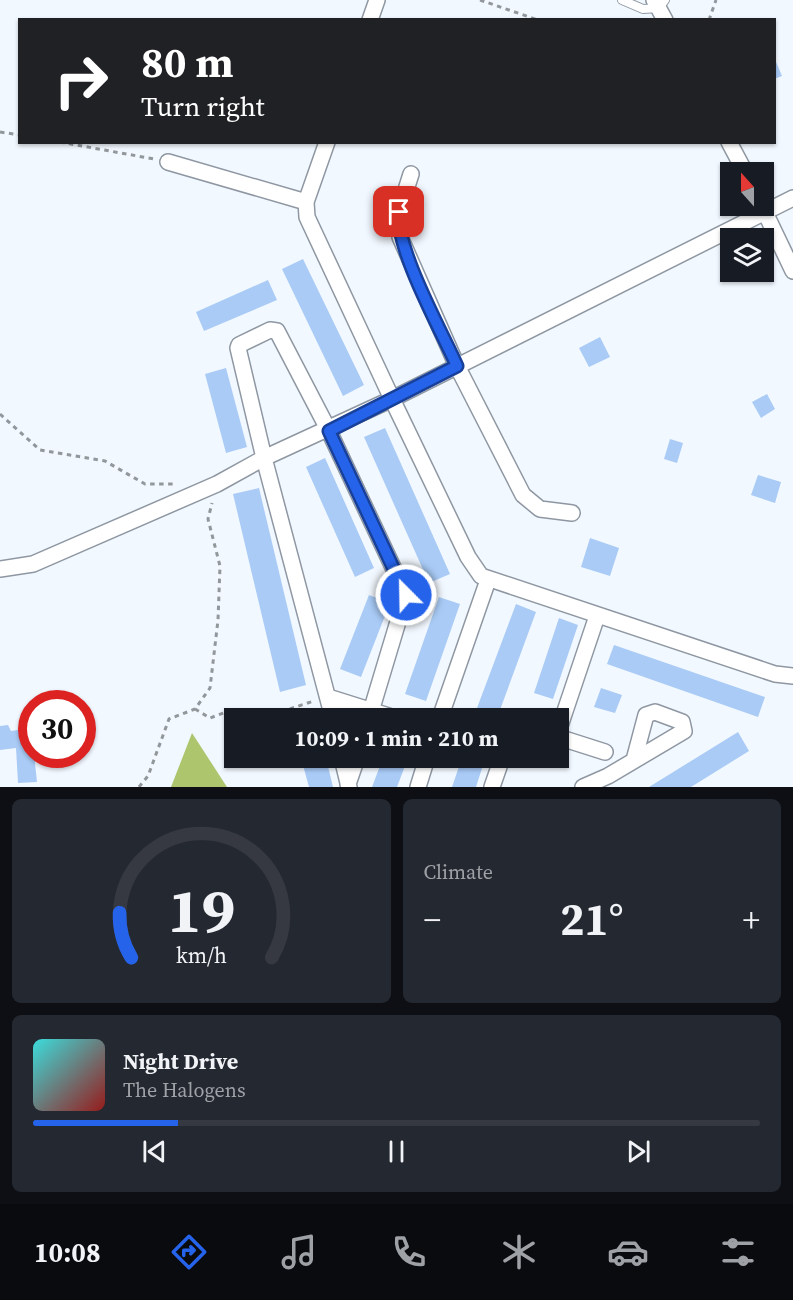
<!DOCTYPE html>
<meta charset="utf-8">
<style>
body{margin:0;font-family:"Source Serif 4",serif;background:#242831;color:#f1f3f6;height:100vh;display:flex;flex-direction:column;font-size:22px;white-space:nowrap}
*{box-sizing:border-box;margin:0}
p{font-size:20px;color:#9ea1a6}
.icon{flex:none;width:33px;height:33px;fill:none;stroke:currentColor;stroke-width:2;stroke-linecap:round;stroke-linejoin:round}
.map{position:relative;height:787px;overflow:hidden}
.sheet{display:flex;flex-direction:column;gap:12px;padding:12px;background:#0d0f14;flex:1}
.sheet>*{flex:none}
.top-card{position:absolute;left:18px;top:18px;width:758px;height:126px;border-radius:0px;box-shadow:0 2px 4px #0004;background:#202124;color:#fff;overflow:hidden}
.needle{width:39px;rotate:339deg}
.controls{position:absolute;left:720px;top:162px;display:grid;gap:12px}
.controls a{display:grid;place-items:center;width:54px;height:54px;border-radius:0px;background:#171b24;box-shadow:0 2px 4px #0004;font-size:30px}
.speed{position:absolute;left:18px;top:690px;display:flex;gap:12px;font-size:30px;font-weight:700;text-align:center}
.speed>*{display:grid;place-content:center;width:78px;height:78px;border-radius:50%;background:#171b24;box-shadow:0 2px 4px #0004;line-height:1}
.speed .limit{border:9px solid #d22;background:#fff;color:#111}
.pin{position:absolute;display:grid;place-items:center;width:51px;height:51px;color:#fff;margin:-26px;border-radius:12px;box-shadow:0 3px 9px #0006}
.me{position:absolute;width:66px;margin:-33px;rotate:337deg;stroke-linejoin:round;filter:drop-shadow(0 0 4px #0008)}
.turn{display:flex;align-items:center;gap:21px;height:126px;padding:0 24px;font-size:27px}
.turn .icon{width:78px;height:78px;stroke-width:2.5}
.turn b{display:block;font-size:42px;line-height:51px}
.big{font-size:45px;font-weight:700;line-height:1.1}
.sheet .card{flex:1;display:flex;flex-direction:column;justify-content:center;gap:9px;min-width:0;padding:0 21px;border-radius:9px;background:#242831}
.sheet .dial{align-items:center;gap:0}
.dial svg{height:156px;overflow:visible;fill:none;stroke:#363941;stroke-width:7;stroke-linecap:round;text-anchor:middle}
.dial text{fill:#f1f3f6;stroke:none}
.song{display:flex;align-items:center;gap:18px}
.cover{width:72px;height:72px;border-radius:9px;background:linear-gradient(135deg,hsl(180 70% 55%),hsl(0 70% 35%))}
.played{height:6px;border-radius:3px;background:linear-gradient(90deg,#2563eb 20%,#363941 20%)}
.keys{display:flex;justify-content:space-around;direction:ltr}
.heat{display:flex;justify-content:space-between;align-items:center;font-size:33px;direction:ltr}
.sheet .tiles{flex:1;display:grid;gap:12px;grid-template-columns:1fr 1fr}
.card:last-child{grid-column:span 2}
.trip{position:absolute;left:224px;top:708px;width:345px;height:60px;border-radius:0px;background:#171b24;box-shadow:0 2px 4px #0004;font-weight:700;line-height:60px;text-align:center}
.tabs{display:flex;height:96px;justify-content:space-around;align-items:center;background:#090b0e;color:#9ea1a6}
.tabs .icon{width:42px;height:42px}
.tabs .current{color:#2563eb}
.tabs b{font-size:27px;color:#f1f3f6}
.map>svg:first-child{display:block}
.forest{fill:#adc66e}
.building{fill:#a9cbf6}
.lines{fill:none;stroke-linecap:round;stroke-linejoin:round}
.lane-casing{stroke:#8e97a2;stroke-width:10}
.street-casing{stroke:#8e97a2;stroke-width:18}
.path{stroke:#92979c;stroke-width:3;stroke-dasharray:4.5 4.5;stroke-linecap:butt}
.lane{stroke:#fff;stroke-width:8}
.street{stroke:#fff;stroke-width:15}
.route-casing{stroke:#184099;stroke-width:15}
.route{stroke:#2563eb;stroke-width:10}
</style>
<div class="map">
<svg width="793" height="787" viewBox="0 0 793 787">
<rect width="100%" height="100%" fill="#f2f8ff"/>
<path class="forest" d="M192,733L227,787H171Z"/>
<path class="building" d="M774,57L782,76L774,79Z
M303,259L364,385L343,396L282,269Z
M268,280L277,300L204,331L196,312Z
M600,337L610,357L589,367L579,348Z
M226,368L247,447L226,453L205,374Z
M767,394L775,409L761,418L752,402Z
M385,428L450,574L429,583L364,437Z
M670,439L683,443L677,463L664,459Z
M325,458L374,568L355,577L306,467Z
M758,475L781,482L775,503L751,495Z
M259,488L306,685L280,692L233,494Z
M590,538L619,548L610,576L581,567Z
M369,595L390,603L361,677L340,669Z
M439,597L460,604L426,701L405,694Z
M516,604L536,612L497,718H480L474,716Z
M559,618L578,625L553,699L534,693Z
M614,645L765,697L758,717L607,664Z
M601,688L622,695L615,713L594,707Z
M8,725L11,731L32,728V754H34L37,782L18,783L16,748L0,750V726Z
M738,732L749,751L691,787H649Z
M301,758H326L333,787H309Z
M383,758H408L397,787H372Z
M462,758L485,759L476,787H452Z"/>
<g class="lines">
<g class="lane-casing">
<path id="lane" d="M622,0L643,9L659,8L665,0"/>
</g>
<g class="street-casing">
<path id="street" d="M654,0L665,20
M370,20L377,0
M327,142L306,202L307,217L392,399L793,198
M729,142L745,172
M168,162L306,202
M411,174L399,212L400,237L457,366L523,495L540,509L572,513
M762,206L793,271
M0,569L33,564L217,484L264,458L392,399L468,557L481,576L775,674L793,676
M328,697L395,718
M333,718L264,458L238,348L239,345L270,330L277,331L329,431L406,595L369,718
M440,718L488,580
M558,732L597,616
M558,737L605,752
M342,758L349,787
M348,784L357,758
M418,787L427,758
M492,787L502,758
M583,787L608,776L684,731L682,722L655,712L646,715L634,760"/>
</g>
<path class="path" d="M480,0L538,20
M709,20L716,0
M0,132L20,135
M60,142L154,159
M0,414L40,450L105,461L145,484H176
M195,709L210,718L226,712L254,710L280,712L314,701
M139,787L148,776L169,719L195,709L210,688L218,620L220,566L208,519L212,503"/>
<use href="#lane" class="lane"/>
<use href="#street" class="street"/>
</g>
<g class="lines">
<g class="route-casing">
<path id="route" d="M399,212C395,248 441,330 457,366L329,431L406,595"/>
</g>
<use href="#route" class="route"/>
</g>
</svg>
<div class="controls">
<a><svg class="needle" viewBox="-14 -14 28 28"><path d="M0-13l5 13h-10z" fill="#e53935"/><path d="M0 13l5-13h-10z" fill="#9ea1a6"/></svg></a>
<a><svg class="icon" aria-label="layers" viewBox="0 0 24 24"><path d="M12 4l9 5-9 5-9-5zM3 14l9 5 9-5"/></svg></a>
</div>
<div class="speed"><div class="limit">30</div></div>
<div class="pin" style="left:399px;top:212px;background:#d93025"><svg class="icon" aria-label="arrive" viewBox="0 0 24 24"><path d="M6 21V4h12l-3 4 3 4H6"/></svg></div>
<svg class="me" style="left:406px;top:595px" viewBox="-20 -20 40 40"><circle r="17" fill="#2563eb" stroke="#fff" stroke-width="3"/><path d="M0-11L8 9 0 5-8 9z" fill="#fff"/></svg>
<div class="trip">10:09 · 1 min · 210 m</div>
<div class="top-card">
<div class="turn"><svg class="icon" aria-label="right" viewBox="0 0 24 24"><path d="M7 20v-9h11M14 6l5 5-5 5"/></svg><div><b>80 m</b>Turn right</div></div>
</div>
</div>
<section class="sheet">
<div class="tiles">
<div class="card dial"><svg viewBox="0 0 100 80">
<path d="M14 69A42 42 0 1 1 86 69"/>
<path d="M14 69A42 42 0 0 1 8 46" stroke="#2563eb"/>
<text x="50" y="56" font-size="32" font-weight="700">19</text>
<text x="50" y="72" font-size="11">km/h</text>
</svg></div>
<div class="card"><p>Climate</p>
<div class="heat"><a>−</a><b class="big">21°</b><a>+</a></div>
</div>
<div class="card">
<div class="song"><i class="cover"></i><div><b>Night Drive</b><p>The Halogens</p></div></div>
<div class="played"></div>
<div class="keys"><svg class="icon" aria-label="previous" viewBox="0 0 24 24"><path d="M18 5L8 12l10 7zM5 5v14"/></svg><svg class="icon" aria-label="pause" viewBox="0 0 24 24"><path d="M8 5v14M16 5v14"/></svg><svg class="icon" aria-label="next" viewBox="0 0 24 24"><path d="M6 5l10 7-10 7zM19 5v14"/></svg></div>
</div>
</div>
</section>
<nav class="tabs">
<b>10:08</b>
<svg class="icon current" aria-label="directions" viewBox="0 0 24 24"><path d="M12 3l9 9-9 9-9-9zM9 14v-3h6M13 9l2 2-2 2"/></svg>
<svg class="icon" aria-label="music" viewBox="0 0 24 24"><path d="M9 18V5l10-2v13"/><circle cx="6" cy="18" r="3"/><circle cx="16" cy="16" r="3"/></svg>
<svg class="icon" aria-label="phone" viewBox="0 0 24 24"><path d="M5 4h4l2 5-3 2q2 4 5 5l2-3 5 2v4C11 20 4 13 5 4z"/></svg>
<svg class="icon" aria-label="climate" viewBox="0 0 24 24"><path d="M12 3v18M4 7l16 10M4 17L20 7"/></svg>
<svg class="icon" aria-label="car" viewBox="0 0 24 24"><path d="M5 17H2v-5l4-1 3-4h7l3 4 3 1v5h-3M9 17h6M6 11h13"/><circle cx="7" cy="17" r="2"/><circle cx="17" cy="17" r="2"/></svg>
<svg class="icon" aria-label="filters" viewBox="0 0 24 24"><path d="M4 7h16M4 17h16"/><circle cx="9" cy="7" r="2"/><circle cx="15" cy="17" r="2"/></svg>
</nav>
